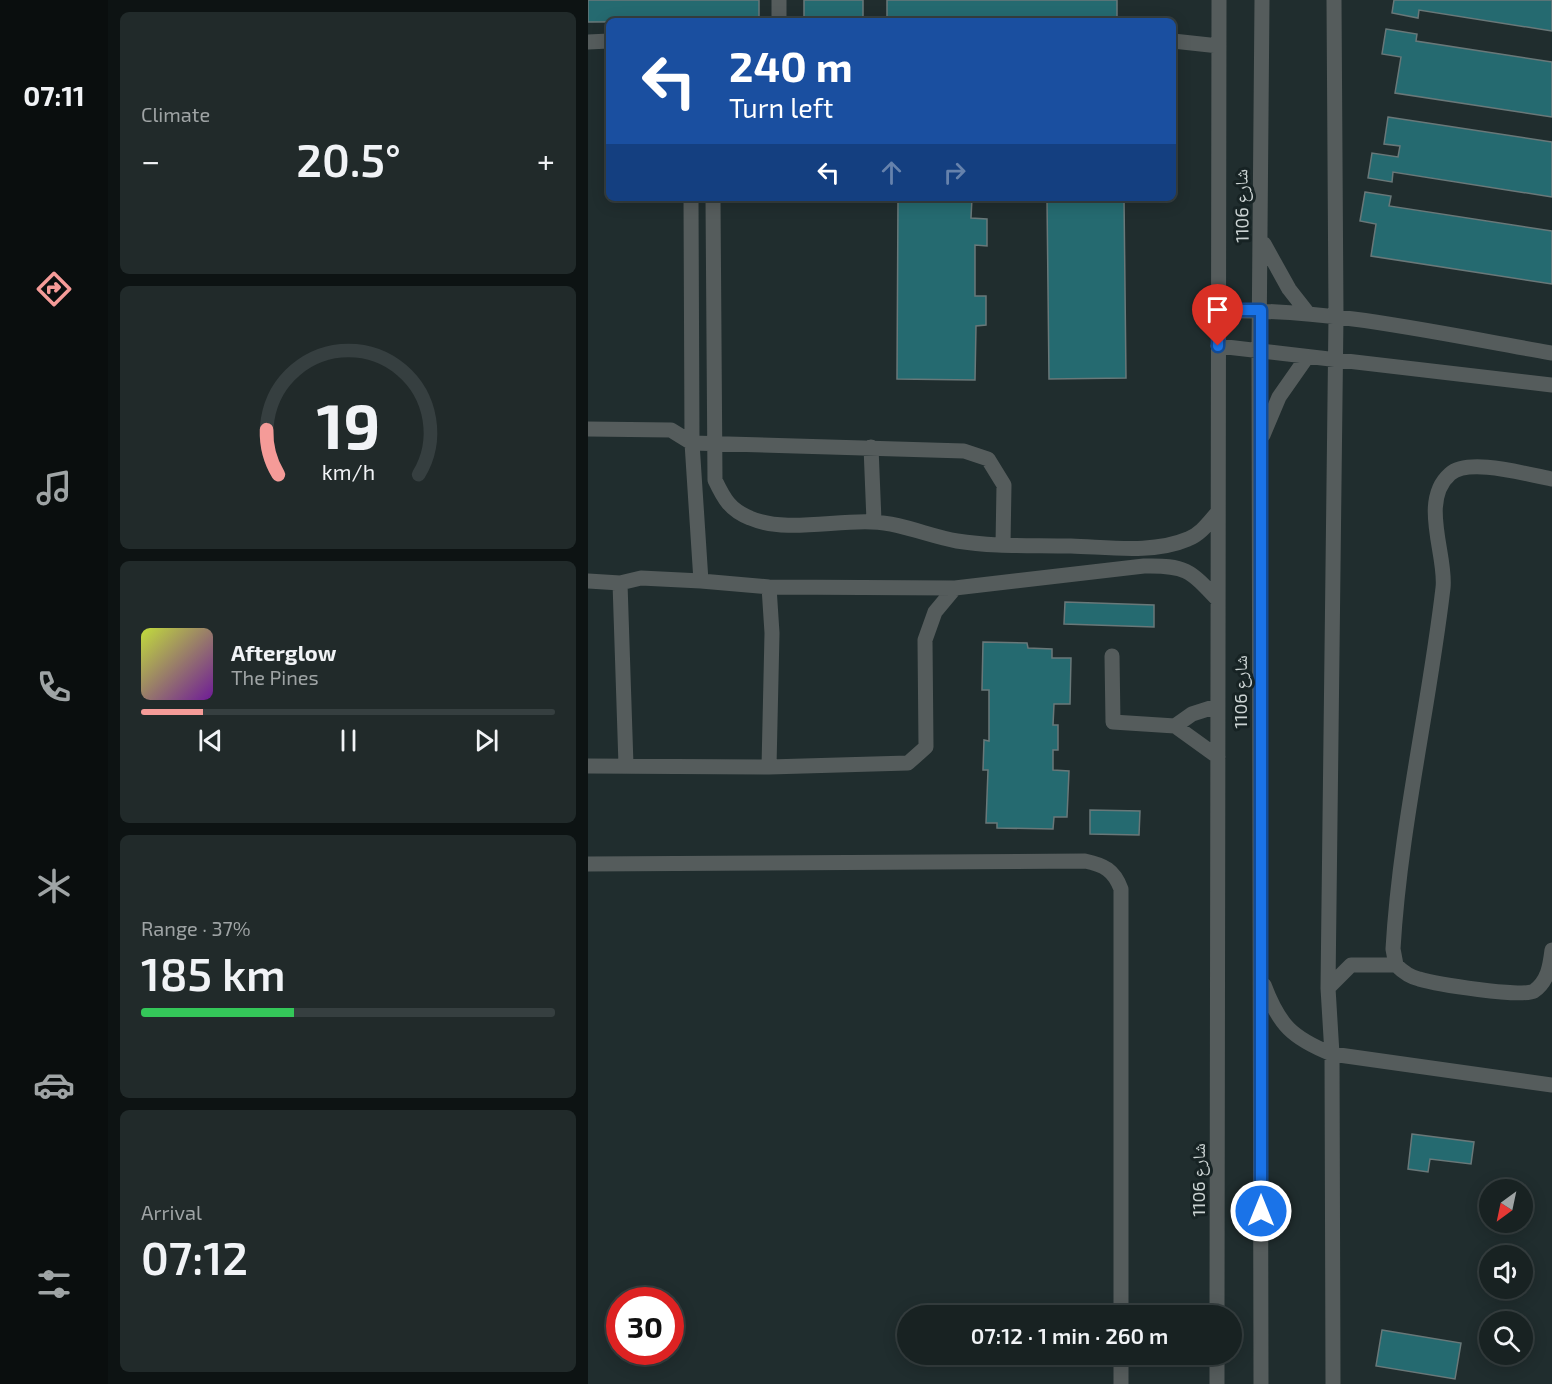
<!DOCTYPE html>
<meta charset="utf-8">
<style>
body{margin:0;font-family:"Exo 2","Noto Naskh Arabic",sans-serif;background:#212a2a;color:#f1f3f6;height:100vh;display:flex;flex-direction:column;font-size:22px;white-space:nowrap}
*{box-sizing:border-box;margin:0}
p{font-size:20px;color:#9fa4a5}
.icon{flex:none;width:33px;height:33px;fill:none;stroke:currentColor;stroke-width:2;stroke-linecap:round;stroke-linejoin:round}
.map{position:relative;flex:1;overflow:hidden}
.sheet{display:flex;flex-direction:column;gap:12px;padding:12px;background:#0d1313;width:480px}
.sheet>*{flex:none}
.hud{position:absolute;left:18px;top:18px;width:570px;height:183px;border-radius:9px;box-shadow:0 3px 15px #0003,0 0 0 2px #363f40;background:#1a4fa0;color:#fff;overflow:hidden}
.needle{width:39px;rotate:213deg}
.tools{position:absolute;left:891px;top:1179px;display:grid;gap:12px}
.tools a{display:grid;place-items:center;width:54px;height:54px;border-radius:50%;background:#182222;box-shadow:0 3px 15px #0003,0 0 0 2px #363f40;font-size:30px}
.speed{position:absolute;left:18px;top:1287px;display:flex;gap:12px;font-size:30px;font-weight:700;text-align:center}
.speed>*{display:grid;place-content:center;width:78px;height:78px;border-radius:50%;background:#182222;box-shadow:0 3px 15px #0003,0 0 0 2px #363f40;line-height:1}
.speed .limit{border:9px solid #d22;background:#fff;color:#111}
.pin{position:absolute;display:grid;place-items:center;width:51px;height:51px;color:#fff;margin:-62px -26px;border-radius:50% 50% 50% 0;rotate:-45deg;box-shadow:0 0 6px #0007}
.pin .icon{rotate:45deg}
.me{position:absolute;width:66px;margin:-33px;rotate:0deg;stroke-linejoin:round;filter:drop-shadow(0 0 4px #0008)}
.turn{display:flex;align-items:center;gap:21px;height:126px;padding:0 24px;font-size:27px}
.turn .icon{width:78px;height:78px;stroke-width:2.5}
.turn b{display:block;font-size:42px;line-height:51px}
.lanes{display:flex;align-items:center;height:57px;padding:0 24px;background:#0003;justify-content:center;gap:30px;direction:ltr}
.lanes .off{opacity:.35}
.big{font-size:45px;font-weight:600;line-height:1.1}
.sheet .tile{flex:1;display:flex;flex-direction:column;justify-content:center;gap:9px;min-width:0;padding:0 21px;border-radius:9px;background:#212a2a}
.sheet .dial{align-items:center;gap:0}
.dial svg{height:156px;overflow:visible;fill:none;stroke:#363f40;stroke-width:7;stroke-linecap:round;text-anchor:middle}
.dial text{fill:#f1f3f6;stroke:none}
.song{display:flex;align-items:center;gap:18px}
.cover{width:72px;height:72px;border-radius:9px;background:linear-gradient(135deg,hsl(70 70% 55%),hsl(280 70% 35%))}
.played{height:6px;border-radius:3px;background:linear-gradient(90deg,#f59b98 15%,#363f40 15%)}
.keys{display:flex;justify-content:space-around;direction:ltr}
.heat{display:flex;justify-content:space-between;align-items:center;font-size:33px;direction:ltr}
.charge{height:9px;border-radius:4px;background:linear-gradient(90deg,#34c759 37%,#363f40 0)}
.trip{position:absolute;left:309px;top:1305px;width:345px;height:60px;border-radius:30px;background:#182222;box-shadow:0 3px 15px #0003,0 0 0 2px #363f40;font-weight:600;line-height:60px;text-align:center}
main{display:flex;flex:1;min-height:0}
.dock{display:flex;flex-direction:column;width:108px;justify-content:space-around;align-items:center;background:#0a0e0e;color:#9fa4a5}
.dock .icon{width:42px;height:42px}
.dock .current{color:#f59b98}
.dock b{font-size:27px;color:#f1f3f6}
.map>svg:first-child{display:block}
.building{fill:#256a70;stroke:#697879;stroke-width:1.5}
.lines{fill:none;stroke-linecap:round;stroke-linejoin:round}
.minor{stroke:#555c5c;stroke-width:15}
.route-casing{stroke:#114b97;stroke-width:15}
.route{stroke:#1a73e8;stroke-width:10}
.labels{text-anchor:middle;dominant-baseline:central;stroke-width:6;stroke-linejoin:round;paint-order:stroke}
.street-label{font-size:18px;fill:#cbd3d3;stroke:#172324}
</style>
<main>
<nav class="dock">
<b>07:11</b>
<svg class="icon current" aria-label="directions" viewBox="0 0 24 24"><path d="M12 3l9 9-9 9-9-9zM9 14v-3h6M13 9l2 2-2 2"/></svg>
<svg class="icon" aria-label="music" viewBox="0 0 24 24"><path d="M9 18V5l10-2v13"/><circle cx="6" cy="18" r="3"/><circle cx="16" cy="16" r="3"/></svg>
<svg class="icon" aria-label="phone" viewBox="0 0 24 24"><path d="M5 4h4l2 5-3 2q2 4 5 5l2-3 5 2v4C11 20 4 13 5 4z"/></svg>
<svg class="icon" aria-label="climate" viewBox="0 0 24 24"><path d="M12 3v18M4 7l16 10M4 17L20 7"/></svg>
<svg class="icon" aria-label="car" viewBox="0 0 24 24"><path d="M5 17H2v-5l4-1 3-4h7l3 4 3 1v5h-3M9 17h6M6 11h13"/><circle cx="7" cy="17" r="2"/><circle cx="17" cy="17" r="2"/></svg>
<svg class="icon" aria-label="filters" viewBox="0 0 24 24"><path d="M4 7h16M4 17h16"/><circle cx="9" cy="7" r="2"/><circle cx="15" cy="17" r="2"/></svg>
</nav>
<section class="sheet">
<div class="tile"><p>Climate</p>
<div class="heat"><a>−</a><b class="big">20.5°</b><a>+</a></div>
</div>
<div class="tile dial"><svg viewBox="0 0 100 80">
<path d="M14 69A42 42 0 1 1 86 69"/>
<path d="M14 69A42 42 0 0 1 8 46" stroke="#f59b98"/>
<text x="50" y="56" font-size="32" font-weight="700">19</text>
<text x="50" y="72" font-size="11">km/h</text>
</svg></div>
<div class="tile">
<div class="song"><i class="cover"></i><div><b>Afterglow</b><p>The Pines</p></div></div>
<div class="played"></div>
<div class="keys"><svg class="icon" aria-label="previous" viewBox="0 0 24 24"><path d="M18 5L8 12l10 7zM5 5v14"/></svg><svg class="icon" aria-label="pause" viewBox="0 0 24 24"><path d="M8 5v14M16 5v14"/></svg><svg class="icon" aria-label="next" viewBox="0 0 24 24"><path d="M6 5l10 7-10 7zM19 5v14"/></svg></div>
</div>
<div class="tile"><p>Range · 37%</p><b class="big">185 km</b><div class="charge"></div></div>
<div class="tile"><p>Arrival</p><b class="big">07:12</b></div>
</section>
<div class="map">
<svg width="964" height="1384" viewBox="0 0 964 1384">
<rect width="100%" height="100%" fill="#202d2e"/>
<path class="building" d="M0,0H171V21L0,22Z
M216,0H275V21H216Z
M299,0H529V20L299,19Z
M806,0H964V31L831,10L830,18L804,13Z
M798,29L829,34L828,41L964,62V117L807,93L813,57L794,54Z
M800,117L964,142V197L805,172L804,182L780,178L784,153L810,157L812,146L796,144Z
M777,192L803,196L801,206L964,231V284L783,256L788,224L772,221Z
M310,198H384L383,218L399,219V246L387,245V296H398V325L388,326L387,380L309,379Z
M459,198H536L538,378L461,379Z
M477,602L566,605V627L476,624Z
M395,642L439,643L440,648L464,649V658H483L482,704H466L465,725H470V750H465V770L481,771L479,817H466L465,829L409,828V823H398L400,770H395L396,740L401,741V690H394Z
M502,810L552,811L551,835L502,834Z
M824,1134L886,1142L883,1164L842,1159L840,1172L820,1169Z
M794,1330L873,1343L867,1379L788,1366Z"/>
<g class="lines">
<path class="minor" d="M191,0V21
M585,41L631,46
M0,42L21,41
M103,198L104,443L113,581L181,587L367,588L556,566C597,565 602,570 629,599
M125,198L127,480C136,499 142,510 162,518C196,533 247,520 284,522C313,523 341,536 369,541C406,547 445,545 483,546C520,547 565,554 600,539C613,534 621,522 630,512
M676,244L701,289L719,312
M631,311C744,308 853,334 964,353
M630,346L964,385
M0,429L83,430L104,443L376,451L400,459L416,485L415,545
M675,435L691,397L719,357
M283,447L286,521
M964,479C940,475 881,457 862,474C831,501 859,556 855,588C841,708 812,828 805,949L808,965C814,971 822,977 831,979C848,984 934,998 946,991C960,981 962,966 964,950
M0,581L32,583
M524,656L525,722L587,726L630,757
M587,726L604,714L629,706
M38,765L32,583L53,578L113,581
M0,766L181,767L320,763L338,747L337,640L347,612L367,588
M181,767L184,633L181,587
M0,864L497,861C516,865 526,870 533,889V1316
M676,985C691,1025 704,1038 744,1054L964,1085
M740,988L763,965H808
M629,1316L631,0
M533,1354V1384
M629,1384V1354
M673,1384L671,350L674,0
M745,1384L744,1054L740,988L748,316L746,0"/>
</g>
<g class="lines">
<g class="route-casing">
<path id="route" d="M630,346L631,310H673V1211"/>
</g>
<use href="#route" class="route"/>
</g>
<g class="labels">
<g class="street-label">
<text transform="translate(653 206) rotate(-91)">شارع 1106</text>
<text transform="translate(652 692) rotate(-90)">شارع 1106</text>
<text transform="translate(610 1180) rotate(-90)">شارع 1106</text>
</g>
</g>
</svg>
<div class="tools">
<a><svg class="needle" viewBox="-14 -14 28 28"><path d="M0-13l5 13h-10z" fill="#e53935"/><path d="M0 13l5-13h-10z" fill="#9fa4a5"/></svg></a>
<a><svg class="icon" aria-label="sound" viewBox="0 0 24 24"><path d="M4 9h4l5-4v14l-5-4H4zM17 9q2 3 0 6"/></svg></a>
<a><svg class="icon" aria-label="search" viewBox="0 0 24 24"><circle cx="10" cy="10" r="6"/><path d="M15 15l6 6"/></svg></a>
</div>
<div class="speed"><div class="limit">30</div></div>
<div class="pin" style="left:630px;top:346px;background:#d93025"><svg class="icon" aria-label="arrive" viewBox="0 0 24 24"><path d="M6 21V4h12l-3 4 3 4H6"/></svg></div>
<svg class="me" style="left:673px;top:1211px" viewBox="-20 -20 40 40"><circle r="17" fill="#1a73e8" stroke="#fff" stroke-width="3"/><path d="M0-11L8 9 0 5-8 9z" fill="#fff"/></svg>
<div class="trip">07:12 · 1 min · 260 m</div>
<div class="hud">
<div class="turn"><svg class="icon" aria-label="left" viewBox="0 0 24 24"><path d="M17 20v-9H6M10 6l-5 5 5 5"/></svg><div><b>240 m</b>Turn left</div></div>
<div class="lanes"><svg class="icon" aria-label="left" viewBox="0 0 24 24"><path d="M17 20v-9H6M10 6l-5 5 5 5"/></svg><svg class="icon off" aria-label="ahead" viewBox="0 0 24 24"><path d="M12 20V5M6 11l6-6 6 6"/></svg><svg class="icon off" aria-label="right" viewBox="0 0 24 24"><path d="M7 20v-9h11M14 6l5 5-5 5"/></svg></div>
</div>
</div>
</main>
